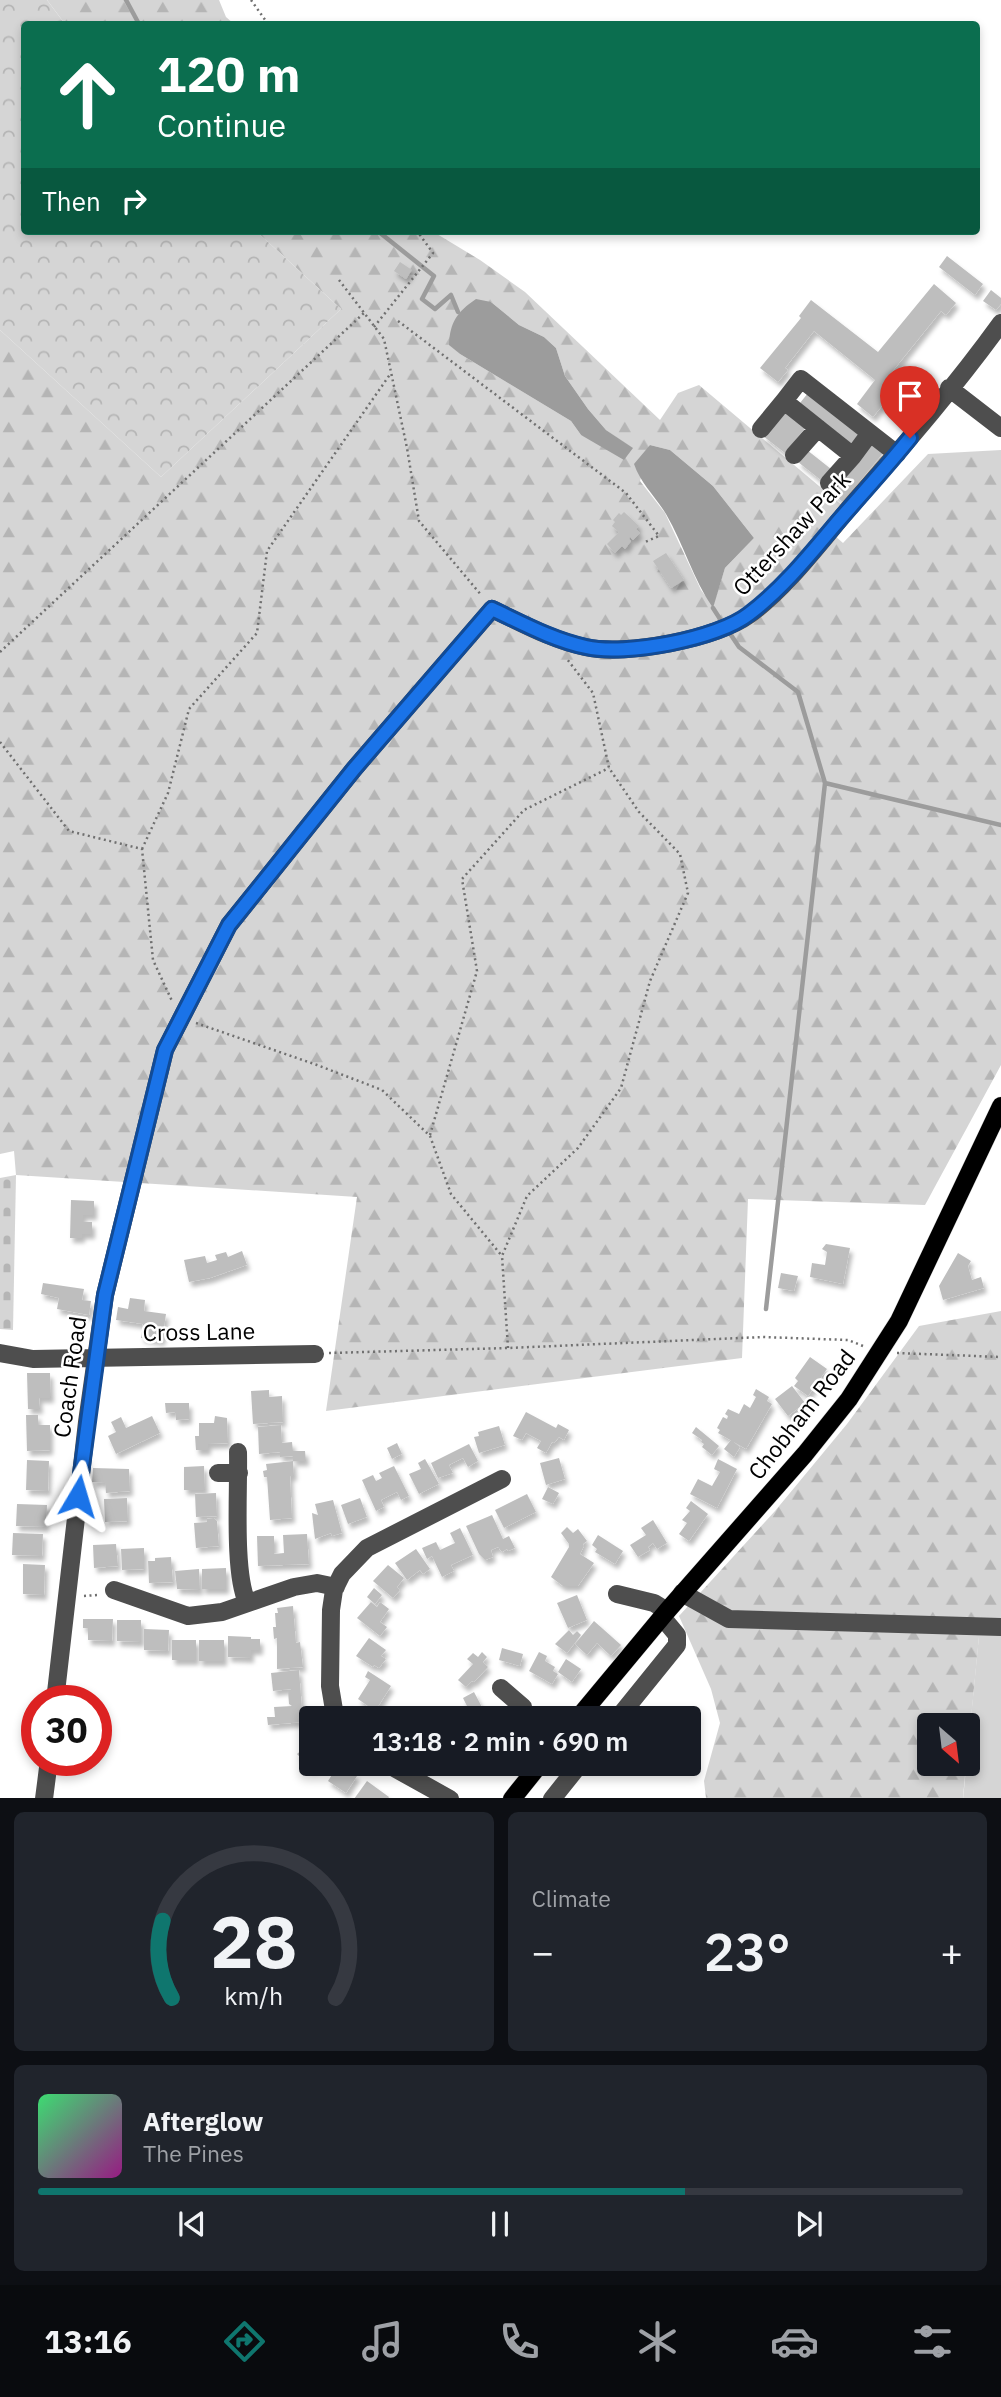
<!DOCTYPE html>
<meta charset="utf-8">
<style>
body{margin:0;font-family:"IBM Plex Sans",sans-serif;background:#20242c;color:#f1f3f6;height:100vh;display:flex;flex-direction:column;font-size:26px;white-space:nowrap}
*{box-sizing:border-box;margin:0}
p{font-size:23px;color:#9ea1a6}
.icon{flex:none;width:38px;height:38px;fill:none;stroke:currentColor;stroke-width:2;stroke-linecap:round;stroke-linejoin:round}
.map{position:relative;height:1798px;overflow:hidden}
.panel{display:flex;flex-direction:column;gap:14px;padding:14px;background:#0d0f14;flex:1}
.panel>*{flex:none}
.hud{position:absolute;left:21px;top:21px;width:959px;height:214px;border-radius:7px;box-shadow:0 4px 10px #0003;background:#0b6e4f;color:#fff;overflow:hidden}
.needle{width:46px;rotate:152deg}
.buttons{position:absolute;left:917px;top:1713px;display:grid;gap:14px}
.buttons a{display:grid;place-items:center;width:63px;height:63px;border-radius:7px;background:#171b24;box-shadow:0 4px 10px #0003;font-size:35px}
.speed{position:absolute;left:21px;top:1685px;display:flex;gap:14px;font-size:35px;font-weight:700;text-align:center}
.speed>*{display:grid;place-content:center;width:91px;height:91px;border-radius:50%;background:#171b24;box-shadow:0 4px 10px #0003;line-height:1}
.speed .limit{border:10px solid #d22;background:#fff;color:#111}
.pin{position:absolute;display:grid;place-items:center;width:60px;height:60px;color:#fff;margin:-72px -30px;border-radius:50% 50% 50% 0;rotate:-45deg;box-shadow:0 0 7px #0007}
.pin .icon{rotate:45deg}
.me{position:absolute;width:77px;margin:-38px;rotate:7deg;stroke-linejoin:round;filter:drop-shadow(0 0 5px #0008)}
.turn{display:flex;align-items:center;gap:24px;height:147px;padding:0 21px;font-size:32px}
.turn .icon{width:91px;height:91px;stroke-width:2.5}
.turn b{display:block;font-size:49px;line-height:60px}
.then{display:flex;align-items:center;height:66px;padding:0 21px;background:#0003;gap:14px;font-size:26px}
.big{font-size:52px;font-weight:600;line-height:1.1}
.panel .card{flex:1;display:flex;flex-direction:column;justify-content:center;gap:10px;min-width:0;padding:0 24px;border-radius:10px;background:#20242c}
.panel .dial{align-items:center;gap:0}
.dial svg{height:182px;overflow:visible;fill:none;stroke:#363941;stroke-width:7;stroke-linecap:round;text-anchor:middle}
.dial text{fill:#f1f3f6;stroke:none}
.song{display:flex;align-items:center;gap:21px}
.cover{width:84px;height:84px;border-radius:10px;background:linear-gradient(135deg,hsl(140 70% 55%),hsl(310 70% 35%))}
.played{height:7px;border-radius:4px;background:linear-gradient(90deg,#0f766e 70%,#363941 70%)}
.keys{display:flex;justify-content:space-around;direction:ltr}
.heat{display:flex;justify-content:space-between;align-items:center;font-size:38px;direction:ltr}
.panel .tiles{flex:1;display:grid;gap:14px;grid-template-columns:1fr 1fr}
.card:last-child{grid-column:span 2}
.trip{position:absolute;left:299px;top:1706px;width:402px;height:70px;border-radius:7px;background:#171b24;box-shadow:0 4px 10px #0003;font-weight:600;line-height:70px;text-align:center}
.tab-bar{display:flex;height:112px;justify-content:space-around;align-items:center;background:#090b0e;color:#9ea1a6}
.tab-bar .icon{width:49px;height:49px}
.tab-bar .selected{color:#0f766e}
.tab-bar b{font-size:32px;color:#f1f3f6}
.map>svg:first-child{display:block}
.forest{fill:url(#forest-firs);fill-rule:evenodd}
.cemetery{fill:url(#cemetery-stones)}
.park{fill:url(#park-crowns)}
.garden{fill:#d5d5d5}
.water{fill:#9c9c9c}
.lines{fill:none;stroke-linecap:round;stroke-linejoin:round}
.stream{stroke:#9c9c9c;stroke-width:4.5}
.building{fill:#bebebe;filter:url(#shadow)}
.major-casing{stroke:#dbdbdb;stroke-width:19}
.path{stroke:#707070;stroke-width:2.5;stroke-dasharray:2 3.5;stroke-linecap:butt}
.minor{stroke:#4e4e4e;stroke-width:18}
.major{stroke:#000;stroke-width:18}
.route-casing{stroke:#114b97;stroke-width:18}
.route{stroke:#1a73e8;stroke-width:12}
.labels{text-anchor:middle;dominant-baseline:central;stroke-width:5;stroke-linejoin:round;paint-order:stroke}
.street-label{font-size:23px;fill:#000;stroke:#fff}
</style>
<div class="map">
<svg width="1001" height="1799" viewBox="0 0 1001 1799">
<defs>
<pattern id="forest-firs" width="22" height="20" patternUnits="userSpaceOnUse" patternTransform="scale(1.75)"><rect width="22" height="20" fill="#d5d5d5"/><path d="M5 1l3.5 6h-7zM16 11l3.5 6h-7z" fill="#b5b5b5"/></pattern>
<pattern id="cemetery-stones" width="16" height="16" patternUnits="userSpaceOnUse" patternTransform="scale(1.75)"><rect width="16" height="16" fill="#d5d5d5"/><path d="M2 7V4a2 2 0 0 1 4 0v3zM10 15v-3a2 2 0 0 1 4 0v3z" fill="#b5b5b5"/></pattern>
<pattern id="park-crowns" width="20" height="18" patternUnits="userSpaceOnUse" patternTransform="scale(1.75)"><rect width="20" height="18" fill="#d5d5d5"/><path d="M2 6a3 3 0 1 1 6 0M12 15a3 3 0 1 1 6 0" fill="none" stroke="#b5b5b5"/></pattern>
<filter id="shadow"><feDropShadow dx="3" dy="5" stdDeviation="2" flood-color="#0004"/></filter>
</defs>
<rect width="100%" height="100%" fill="#fff"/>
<path class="forest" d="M47,0H219L226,17L234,24H65Z
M256,231H432L480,260L525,292L660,420L678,393L699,385L844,507L826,528L843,543L928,454L1001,450V1065L925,1205L748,1199L742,1358L326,1411L357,1197L16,1175L14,1151L0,1154V330L161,477L341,309ZM491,302L519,325L544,337L556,348L565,376L588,409L606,430L632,448L581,435L571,421L460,354L449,344ZM650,445L670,450L713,486L754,538L725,568L713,606L701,590L665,513L640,481Z
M1001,1311V1616H981L968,1750V1726H929V1764H966L963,1798H706L704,1781L720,1723L711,1689L679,1616L775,1511L847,1424L919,1326Z"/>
<path class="cemetery" d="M16,1175L13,1330L0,1329V1178Z"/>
<path class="park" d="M0,0H47L65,24H24V231H256L341,309L161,477L0,330Z"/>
<path class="garden" d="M981,1615L1001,1616V1798L963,1799Z"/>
<path class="water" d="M476,299L491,302L519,325L544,337L556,348L565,376L588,409L606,430L633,448L624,460L581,435L571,421L460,354L449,345C450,322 457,312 476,299Z
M650,445L670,450L713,486L754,538L725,568L713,608C693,579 684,545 666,514C655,496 641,484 634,464Z"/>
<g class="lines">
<path class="stream" d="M126,0L139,24
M368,231L379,232L434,276L422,299L435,309L451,295L458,312
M713,608L722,622
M729,632L739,647L798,692L825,783L766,1309
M825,783L1001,825"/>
</g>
<path class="building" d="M947,256L983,284L975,295L939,267Z
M400,262L412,270L406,279L394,271Z
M934,284L956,303L946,315L941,311L891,373L901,382L873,417L857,404L875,380L814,331L785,368L788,370L778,382L760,368L801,318L799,316L811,300L878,352Z
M991,290L1001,298V304L996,310L983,301Z
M808,393L860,434L852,444L800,403Z
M784,411L805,428L785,453L763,436Z
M872,443L883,453L843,502L832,493Z
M807,450L831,469L822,481L798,462Z
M624,512L639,526L636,529L640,533L633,540L630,537L629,539L631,541L625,549L622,546L615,553L607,544L619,532L612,526L615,522L613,520L619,513L621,515Z
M666,553L684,580L671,588L653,561Z
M71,1200L94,1201V1215H83V1222H92V1234H82V1238H70Z
M826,1244L850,1248L843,1284L810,1277L812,1263L825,1265L827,1252L822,1249Z
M242,1251L247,1265L210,1278L189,1282L184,1260L205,1256L207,1263L217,1260L215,1255L226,1252L228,1257Z
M958,1253L971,1261L968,1266L972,1280L981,1277L984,1288L943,1300L939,1286Z
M781,1273L798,1276L794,1291L778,1288Z
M43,1283L84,1289L82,1300L91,1301L89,1315L57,1309L59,1298L41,1294Z
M130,1298L145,1300L144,1311L166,1314L162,1341L141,1338L143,1324L116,1320L118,1307L128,1309Z
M810,1357L827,1369L808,1396L794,1386L798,1381L795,1378Z
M27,1373H50L51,1398H39L40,1409H28Z
M792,1386L805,1403L788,1416L775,1399Z
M756,1389L769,1397L767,1401L772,1404L746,1449L718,1433L720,1430L717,1428L723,1417L727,1419L728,1416L725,1414L728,1409L739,1414L744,1404L750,1408L756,1397L753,1395Z
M269,1390V1397L282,1396L283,1422L253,1424L251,1391Z
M165,1403H189V1419L176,1420L175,1412L166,1413Z
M526,1412L556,1428L558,1424L569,1430L564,1440L559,1437L554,1443L552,1442L546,1453L537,1448L541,1441L526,1433L522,1440L513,1436Z
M26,1415H38V1425H50V1450L27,1451Z
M152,1416L160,1433L116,1454L108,1436L116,1432L111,1422L121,1417L126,1428Z
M215,1416L227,1418L228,1443L208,1444V1450H196L195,1436H199V1423H214Z
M281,1425L282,1443L292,1442L293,1451H305L306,1461H293V1456L280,1457V1452L259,1454L258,1427Z
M499,1426L505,1445L479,1453L474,1437L479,1436L478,1432Z
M696,1427L719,1446L712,1455L702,1447L704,1444L701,1442L702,1440L692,1433Z
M731,1440L740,1447L734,1457L724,1449Z
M397,1443L402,1454L392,1459L387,1448Z
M469,1444L478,1461L468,1467L463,1458L449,1465L453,1473L438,1478L431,1463Z
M559,1458L565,1479L546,1485L540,1463Z
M425,1459L439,1484L419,1494L409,1474L421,1469L418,1463Z
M718,1459L737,1469L717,1508L690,1494L698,1479L712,1486L720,1472L714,1469Z
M27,1460L49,1461L48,1491L26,1490Z
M293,1461L294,1476H290L292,1518L270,1520L267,1477H264L263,1471L267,1470L266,1464Z
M204,1466L205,1490H184V1467Z
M394,1466L409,1496L401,1500L397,1492L381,1500L384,1507L376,1511L362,1480L373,1475L376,1481L382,1478L379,1473Z
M93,1468L129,1469L130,1491L106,1493L105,1483L92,1482Z
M548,1487L559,1493L553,1504L542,1499Z
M216,1493L217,1516L196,1517L195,1494Z
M527,1494L536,1512L504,1528L495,1510Z
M127,1498L128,1521L105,1522L104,1499Z
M360,1498L367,1517L348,1524L341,1505Z
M333,1500L342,1533L332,1536L331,1533L315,1539L312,1513L318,1515L315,1504Z
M691,1501L708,1514L689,1541L679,1534L687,1523L682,1520L690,1511L686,1508Z
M17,1504L47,1505L46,1527L16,1526Z
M492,1515L503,1539L509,1536L515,1548L508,1551L507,1549L502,1552L498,1547L491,1550L493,1557L485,1560L479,1554L466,1526Z
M214,1518L217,1521L219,1546L196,1548L194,1523L207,1522V1519Z
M653,1520L667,1543L657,1549L653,1543L648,1547L650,1550L638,1557L630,1545L646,1535L641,1528Z
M567,1527L573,1533L578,1529L587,1541L583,1544L584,1546L580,1554L594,1563L578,1586H563L551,1577L569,1547V1544L561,1533Z
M460,1528L473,1555L451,1565L454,1571L442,1577L432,1556L427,1559L422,1548L436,1542L440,1550L455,1543L450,1533Z
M13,1533L43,1534L42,1556L12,1555Z
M307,1534L309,1564L258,1566L257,1536H274V1554L284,1553L283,1535Z
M598,1535L623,1551L615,1564L595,1552L597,1549L592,1545Z
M116,1544L118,1566L94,1568L93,1545Z
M144,1548V1569L122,1570L121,1549Z
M416,1549L430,1569L423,1574L420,1570L407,1580L395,1563Z
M171,1557L173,1582L149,1583L148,1561H155V1558Z
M23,1564L45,1565L44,1595L23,1594Z
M388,1565L404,1578L397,1587L400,1590L393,1598L373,1581Z
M226,1568V1589H202V1569Z
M199,1569L200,1590L177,1589L175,1571Z
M374,1588L382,1595L375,1604L367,1597Z
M577,1595L587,1620L568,1628L557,1603Z
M371,1602L377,1607L380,1602L389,1609L380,1622L387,1627L380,1636L357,1618Z
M293,1606L296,1643L300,1642L303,1667L277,1669V1638L274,1639L273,1627H276L275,1613H278L277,1608Z
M83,1619H113L112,1641L88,1640V1628H83Z
M117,1620H141V1642L117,1641Z
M594,1621L621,1645L611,1656L597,1643L587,1655L575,1644Z
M144,1629L169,1630L168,1651L144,1650Z
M569,1630L573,1635L577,1631L581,1635L567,1653L555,1644Z
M228,1636L251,1637V1639H260V1650H251V1658L228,1657Z
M369,1638L386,1650L381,1656L386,1659L379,1668L374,1665L373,1667L356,1656Z
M172,1640H196V1660H172Z
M199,1640H224V1661H199Z
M502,1648L523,1654L520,1666L499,1660Z
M482,1652L487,1657L483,1662L488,1667L474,1682L472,1681L466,1687L458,1680L473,1664L467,1659L473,1653L478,1657Z
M539,1652L547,1656L545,1661L555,1667L553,1671L558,1674L552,1684L529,1671Z
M566,1659L581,1669L572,1682L558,1672Z
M299,1670L303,1722L268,1725L267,1717H275L274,1707L292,1706L289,1704L288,1691H291V1689L273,1691L271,1673Z
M368,1671L391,1686L372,1716L365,1712L368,1706L358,1699L370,1680L365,1677Z
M474,1692L484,1711L477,1715L479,1718H468L464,1711L468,1708L463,1698Z
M312,1741V1764H318L312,1770L297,1754Z
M339,1764L357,1776L346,1793L328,1781Z
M367,1781L389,1797L388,1799H354Z"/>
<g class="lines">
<g class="major-casing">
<path id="major" d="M578,1718L667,1611L805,1454L849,1399L899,1321L1001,1106
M512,1799L540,1764"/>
</g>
<path class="path" d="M251,0L268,24
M339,280L384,339L407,448L419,521L482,596
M398,321L626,493L659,536L645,542
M374,327L433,253L417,231
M0,652L364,313
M0,742L69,831L142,849L153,960L172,1001
M142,849L168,793L189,709L257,633L267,551L391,373
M196,1023L317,1065L382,1090L430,1136L451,1194L502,1256
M430,1135L477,971L462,879L524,810L609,768
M508,1348L502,1256L527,1196L578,1148L621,1088L650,981L688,893L680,854L639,812L609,768L593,693L567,659
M329,1353L508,1348L763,1337L848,1340L863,1346
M897,1353L1001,1357
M84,1596L98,1595"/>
<path class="minor" d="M949,388L1001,428
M761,429L784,401
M870,433L853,456L784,401L801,379L897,454
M794,455L818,428
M829,483L853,456
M0,1353L33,1359L315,1354
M238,1452C239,1488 233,1572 247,1602
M218,1473H239
M114,1590L188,1616L222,1612L294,1587L317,1583L336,1587
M682,1593L729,1619L1001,1627
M617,1594L654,1603L667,1611
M501,1688L523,1707L525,1718
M55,1701L87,1422L105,1295L165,1050L229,925L354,769L492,609C522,623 552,640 585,647C626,656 715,639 749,615C789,586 824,537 857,499C907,442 957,384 1001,323
M340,1718L334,1710L330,1686L331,1610L334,1590L342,1574L367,1548L502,1479
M618,1718L677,1645V1635L662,1617
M387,1764L450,1799
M44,1799L49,1760
M552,1799L580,1764"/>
<use href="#major" class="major"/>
</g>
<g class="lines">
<g class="route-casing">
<path id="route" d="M78,1496L105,1295L165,1050L229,925L354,769L492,609C522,623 553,640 586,647C626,656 717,639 749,614C781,590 808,557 834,526C859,497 886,468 910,438"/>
</g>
<use href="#route" class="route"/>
</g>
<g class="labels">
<g class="street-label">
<text transform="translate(791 533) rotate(-47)">Ottershaw Park</text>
<text transform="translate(199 1331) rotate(-1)">Cross Lane</text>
<text transform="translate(69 1377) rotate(-82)">Coach Road</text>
<text transform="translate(801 1414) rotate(-52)">Chobham Road</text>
</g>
</g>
</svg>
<div class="buttons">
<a><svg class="needle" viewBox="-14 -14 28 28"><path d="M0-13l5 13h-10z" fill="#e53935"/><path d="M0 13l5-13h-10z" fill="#9ea1a6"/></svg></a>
</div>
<div class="speed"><div class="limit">30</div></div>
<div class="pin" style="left:910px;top:438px;background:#d93025"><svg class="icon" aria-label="arrive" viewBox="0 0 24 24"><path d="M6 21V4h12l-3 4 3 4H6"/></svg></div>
<svg class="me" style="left:78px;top:1496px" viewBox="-20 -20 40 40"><path d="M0-17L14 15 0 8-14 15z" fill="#1a73e8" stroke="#fff" stroke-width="4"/></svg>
<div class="trip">13:18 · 2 min · 690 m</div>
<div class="hud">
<div class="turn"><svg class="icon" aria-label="ahead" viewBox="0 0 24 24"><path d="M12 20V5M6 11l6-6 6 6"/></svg><div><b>120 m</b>Continue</div></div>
<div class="then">Then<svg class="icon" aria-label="right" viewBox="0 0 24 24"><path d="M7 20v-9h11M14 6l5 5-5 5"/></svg></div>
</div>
</div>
<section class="panel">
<div class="tiles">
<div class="card dial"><svg viewBox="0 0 100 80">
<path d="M14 69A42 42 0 1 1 86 69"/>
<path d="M14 69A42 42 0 0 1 10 35" stroke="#0f766e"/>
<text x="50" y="56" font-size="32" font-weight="700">28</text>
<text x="50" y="72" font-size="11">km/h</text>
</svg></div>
<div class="card"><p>Climate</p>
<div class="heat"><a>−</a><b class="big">23°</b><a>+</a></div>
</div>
<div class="card">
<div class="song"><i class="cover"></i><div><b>Afterglow</b><p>The Pines</p></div></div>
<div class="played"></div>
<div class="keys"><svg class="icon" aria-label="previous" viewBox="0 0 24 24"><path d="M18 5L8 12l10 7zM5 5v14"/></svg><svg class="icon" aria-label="pause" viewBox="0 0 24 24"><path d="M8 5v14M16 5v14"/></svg><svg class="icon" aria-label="next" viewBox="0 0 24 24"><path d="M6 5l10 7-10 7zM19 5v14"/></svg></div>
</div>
</div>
</section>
<nav class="tab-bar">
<b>13:16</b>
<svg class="icon selected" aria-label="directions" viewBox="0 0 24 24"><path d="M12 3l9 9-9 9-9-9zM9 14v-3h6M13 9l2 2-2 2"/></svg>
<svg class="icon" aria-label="music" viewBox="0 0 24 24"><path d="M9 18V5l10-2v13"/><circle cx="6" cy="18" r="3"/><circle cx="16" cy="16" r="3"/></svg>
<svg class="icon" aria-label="phone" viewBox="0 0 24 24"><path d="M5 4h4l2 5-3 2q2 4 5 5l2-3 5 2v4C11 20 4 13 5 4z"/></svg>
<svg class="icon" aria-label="climate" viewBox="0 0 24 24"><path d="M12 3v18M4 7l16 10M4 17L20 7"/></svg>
<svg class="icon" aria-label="car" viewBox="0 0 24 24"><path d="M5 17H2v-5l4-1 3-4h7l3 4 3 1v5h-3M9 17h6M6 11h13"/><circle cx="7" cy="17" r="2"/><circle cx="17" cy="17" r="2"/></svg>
<svg class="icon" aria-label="filters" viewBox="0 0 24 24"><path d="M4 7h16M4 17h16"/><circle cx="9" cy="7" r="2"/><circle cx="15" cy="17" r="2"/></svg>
</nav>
